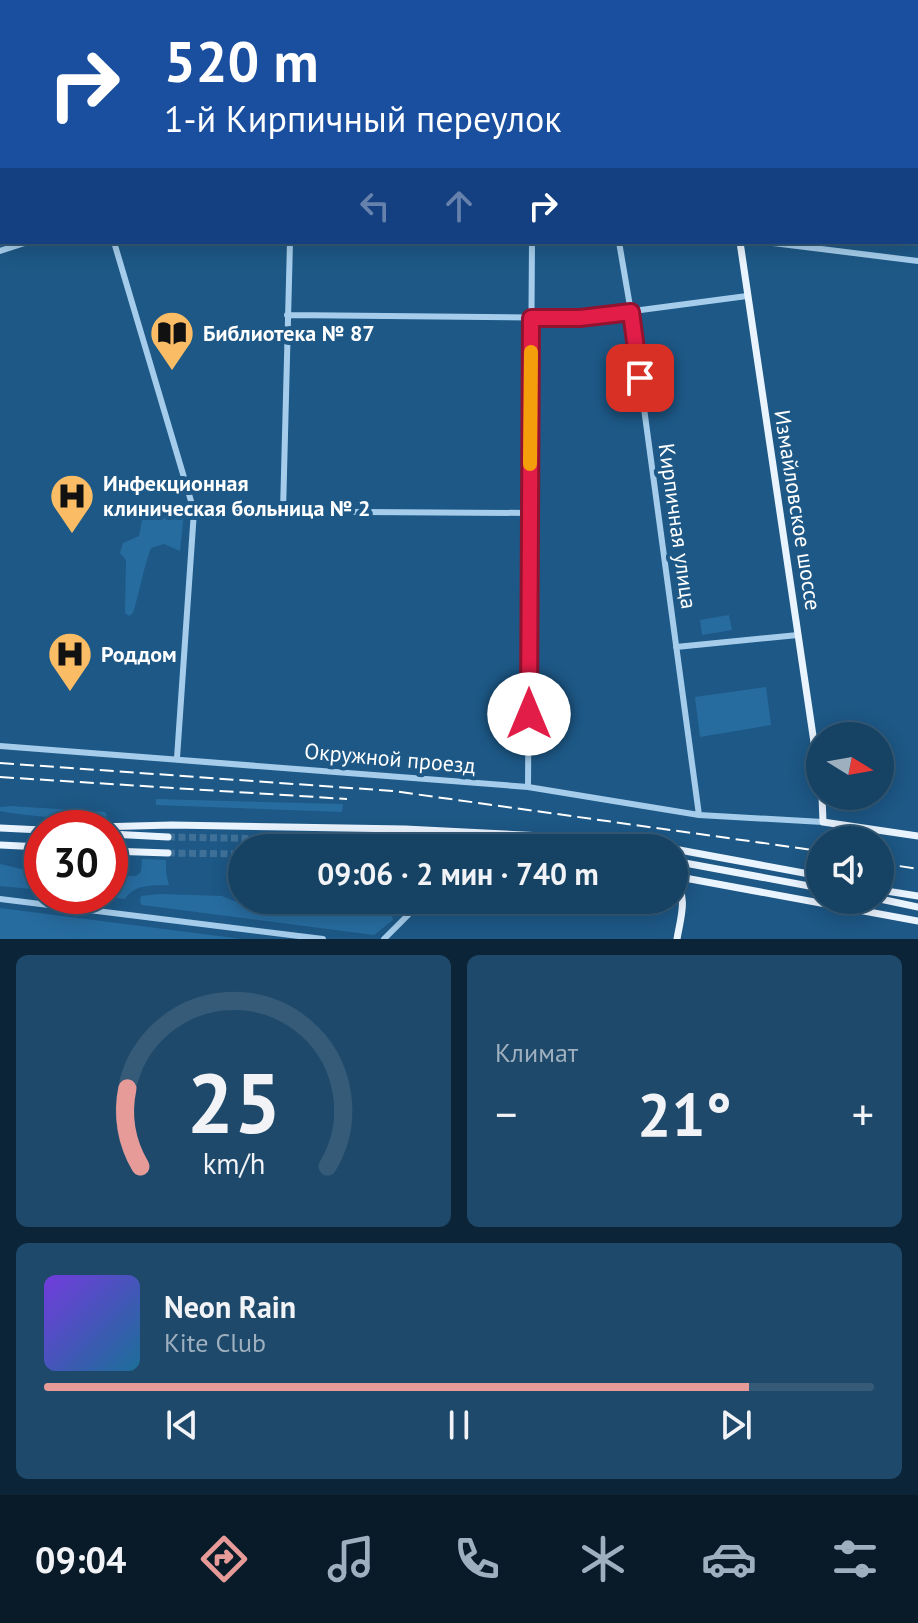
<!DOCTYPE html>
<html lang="ru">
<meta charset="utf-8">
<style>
body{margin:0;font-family:"PT Sans",sans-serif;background:#1f496a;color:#f1f3f6;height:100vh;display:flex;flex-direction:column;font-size:30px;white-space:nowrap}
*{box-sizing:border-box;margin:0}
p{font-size:26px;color:#9eb0bf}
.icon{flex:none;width:44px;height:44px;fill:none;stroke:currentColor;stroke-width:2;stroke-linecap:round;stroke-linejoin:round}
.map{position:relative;height:939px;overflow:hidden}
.details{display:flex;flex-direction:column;gap:16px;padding:16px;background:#0c2437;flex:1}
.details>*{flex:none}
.top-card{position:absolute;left:0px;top:0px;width:918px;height:244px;box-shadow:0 4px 20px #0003,0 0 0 2px #355b78;background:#1a4fa0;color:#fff;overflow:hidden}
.needle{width:52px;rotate:101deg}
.buttons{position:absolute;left:806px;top:722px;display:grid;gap:16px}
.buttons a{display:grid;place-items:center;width:88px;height:88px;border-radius:50%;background:#164264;box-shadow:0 4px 20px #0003,0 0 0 2px #355b78;font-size:40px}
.speed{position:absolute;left:24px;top:810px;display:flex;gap:16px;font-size:40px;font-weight:700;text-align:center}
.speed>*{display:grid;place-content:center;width:104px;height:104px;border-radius:50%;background:#164264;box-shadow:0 4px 20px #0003,0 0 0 2px #355b78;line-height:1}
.speed .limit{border:12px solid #d22;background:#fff;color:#111}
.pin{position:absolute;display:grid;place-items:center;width:68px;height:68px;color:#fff;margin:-34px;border-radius:16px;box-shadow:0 4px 12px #0006}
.me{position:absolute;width:88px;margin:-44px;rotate:0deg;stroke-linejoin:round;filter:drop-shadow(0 0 6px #0008)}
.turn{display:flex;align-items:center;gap:28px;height:168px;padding:0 32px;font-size:36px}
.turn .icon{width:104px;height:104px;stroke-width:2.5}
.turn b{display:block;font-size:56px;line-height:68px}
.lanes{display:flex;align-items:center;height:76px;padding:0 32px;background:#0003;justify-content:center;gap:40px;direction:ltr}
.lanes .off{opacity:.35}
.big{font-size:60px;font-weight:700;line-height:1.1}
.details .widget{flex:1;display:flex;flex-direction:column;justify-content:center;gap:12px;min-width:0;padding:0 28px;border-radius:12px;background:#1f496a}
.details .dial{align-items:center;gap:0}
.dial svg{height:208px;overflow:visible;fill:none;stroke:#355b78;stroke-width:7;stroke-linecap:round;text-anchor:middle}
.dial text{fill:#f1f3f6;stroke:none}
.song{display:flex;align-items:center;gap:24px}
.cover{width:96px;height:96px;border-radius:12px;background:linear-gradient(135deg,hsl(260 70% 55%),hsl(200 70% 35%))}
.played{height:8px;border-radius:4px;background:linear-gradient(90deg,#e69b98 85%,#355b78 85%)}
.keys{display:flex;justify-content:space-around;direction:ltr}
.heat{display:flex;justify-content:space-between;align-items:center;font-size:44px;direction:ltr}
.details .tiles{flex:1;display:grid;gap:16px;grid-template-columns:1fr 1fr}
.widget:last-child{grid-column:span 2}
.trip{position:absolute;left:228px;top:834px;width:460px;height:80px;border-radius:40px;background:#164264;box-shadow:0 4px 20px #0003,0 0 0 2px #355b78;font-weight:700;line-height:80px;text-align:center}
.tabs{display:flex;height:128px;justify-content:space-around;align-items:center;background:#091a28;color:#9eb0bf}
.tabs .icon{width:56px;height:56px}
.tabs .on{color:#e69b98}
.tabs b{font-size:36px;color:#f1f3f6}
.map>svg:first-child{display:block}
.green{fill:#276c9f}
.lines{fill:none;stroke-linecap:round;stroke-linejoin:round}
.major-tunnel{stroke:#3f7198;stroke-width:7;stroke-dasharray:7 3.5;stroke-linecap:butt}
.minor{stroke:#a5cdeb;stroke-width:6}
.major{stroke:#eaf4fe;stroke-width:7}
.rail{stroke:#fff;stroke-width:2;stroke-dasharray:14 6;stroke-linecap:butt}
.route-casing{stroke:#92132f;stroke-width:20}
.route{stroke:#e11d48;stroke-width:14}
.slow{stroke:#f59e0b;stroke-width:14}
.labels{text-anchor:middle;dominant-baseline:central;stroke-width:8;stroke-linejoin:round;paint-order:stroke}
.poi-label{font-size:22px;font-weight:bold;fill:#fff;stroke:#1d5886;text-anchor:start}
.street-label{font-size:22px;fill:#fff;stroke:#1d5886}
</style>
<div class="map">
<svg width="918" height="939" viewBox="0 0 918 939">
<rect width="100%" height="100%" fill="#1d5886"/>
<path class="green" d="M276,0H522V2H277Z
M155,510L162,514L184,513L180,551L164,544L151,548C143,569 140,591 133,613L129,616L125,613L126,560L120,553L123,543L139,536L143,516Z
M729,615L732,630L702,635L700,620Z
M766,687L771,725L700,737L695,697Z
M156,799L342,804H343L342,812L156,805Z
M10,806L105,812L107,816C97,823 16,815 0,811V807Z
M142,859L166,860V873L169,885C153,886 136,883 125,899L93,896H110V875L136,876L141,872Z
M0,864L30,871L32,874L31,889L0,886Z
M160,894L222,896L256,910L311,914L329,903L381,904L392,916L393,920L374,935L142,905L140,902L141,896Z
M0,908L242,939H0Z"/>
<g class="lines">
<path class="major-tunnel" d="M168,837L402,841
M168,853L242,854"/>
<path class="minor" d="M42,0V2
M260,0L261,2
M668,0L670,2
M533,2V0
M639,2L640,0
M114,242L194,511L177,758
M619,242L631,312L699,815
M765,242L918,261
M0,251L28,242
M287,315L580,318L747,296
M194,511L529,513
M283,512L290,242
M676,647L798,635
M0,746L528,787L699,815L823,822
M528,787L532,242
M0,899L323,939
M384,939L423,900"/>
<path class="major" d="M769,2L770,0
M740,242L820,783
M822,796L823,822L918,836
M0,828L42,830
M58,828L172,825L405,829L544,836L669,848
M110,834L168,837
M402,841L529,848
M0,845L42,847
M674,849L820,876
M110,851L168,853
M674,861L820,888
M674,876L918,921
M674,881C689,895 680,920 677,939
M880,890L918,896
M880,899L918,907"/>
<path class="rail" d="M0,763L393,791L820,851
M0,777L347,799
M880,863L918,869"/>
</g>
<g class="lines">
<g class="route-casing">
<path id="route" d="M529,714L531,318H580L631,312L640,378"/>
</g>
<use href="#route" class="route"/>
<path class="slow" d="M530,464L531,352"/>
</g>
<defs>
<g id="library-pin" transform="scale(2.3)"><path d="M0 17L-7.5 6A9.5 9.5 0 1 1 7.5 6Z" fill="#fabc64" stroke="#1d5886"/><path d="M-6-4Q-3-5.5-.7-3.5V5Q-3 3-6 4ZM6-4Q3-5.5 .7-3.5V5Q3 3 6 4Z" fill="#111"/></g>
<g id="hospital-pin" transform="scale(2.3)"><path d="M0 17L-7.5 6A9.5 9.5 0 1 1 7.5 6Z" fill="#fabc64" stroke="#1d5886"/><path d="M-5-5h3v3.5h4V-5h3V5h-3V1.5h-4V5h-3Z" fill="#111"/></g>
</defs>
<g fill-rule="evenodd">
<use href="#library-pin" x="172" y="333"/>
<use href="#hospital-pin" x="72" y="496"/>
<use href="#hospital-pin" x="70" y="654"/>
</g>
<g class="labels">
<g class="poi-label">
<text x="203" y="333">Библиотека № 87</text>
<text x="103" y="483">Инфекционная<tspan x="103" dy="25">клиническая больница № 2</tspan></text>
<text x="101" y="654">Роддом</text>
</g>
<g class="street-label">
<text transform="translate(798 510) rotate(81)">Измайловское шоссе</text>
<text transform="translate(678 526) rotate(82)">Кирпичная улица</text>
<text transform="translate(390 758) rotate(5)">Окружной проезд</text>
</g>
</g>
</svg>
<div class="buttons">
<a><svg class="needle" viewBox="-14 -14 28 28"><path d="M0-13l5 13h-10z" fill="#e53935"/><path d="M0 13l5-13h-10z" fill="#9eb0bf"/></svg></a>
<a><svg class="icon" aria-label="sound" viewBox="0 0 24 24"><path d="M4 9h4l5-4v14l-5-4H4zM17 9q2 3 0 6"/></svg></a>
</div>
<div class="speed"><div class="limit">30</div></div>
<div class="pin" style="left:640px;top:378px;background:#d93025"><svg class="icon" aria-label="arrive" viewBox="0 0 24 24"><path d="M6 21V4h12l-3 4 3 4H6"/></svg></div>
<svg class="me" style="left:529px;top:714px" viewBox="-20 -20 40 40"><circle r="19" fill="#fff"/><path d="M0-13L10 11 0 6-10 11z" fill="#e11d48"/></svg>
<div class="trip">09:06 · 2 мин · 740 m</div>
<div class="top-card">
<div class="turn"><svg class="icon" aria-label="right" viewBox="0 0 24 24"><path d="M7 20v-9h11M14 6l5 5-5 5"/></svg><div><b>520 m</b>1-й Кирпичный переулок</div></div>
<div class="lanes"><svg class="icon off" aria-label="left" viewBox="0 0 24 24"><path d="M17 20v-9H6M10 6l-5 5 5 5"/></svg><svg class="icon off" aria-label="ahead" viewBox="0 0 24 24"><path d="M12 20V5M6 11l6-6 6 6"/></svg><svg class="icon" aria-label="right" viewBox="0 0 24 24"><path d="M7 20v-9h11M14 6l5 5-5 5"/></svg></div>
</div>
</div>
<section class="details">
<div class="tiles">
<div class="widget dial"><svg viewBox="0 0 100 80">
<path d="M14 69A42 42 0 1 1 86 69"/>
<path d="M14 69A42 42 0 0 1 9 39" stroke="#e69b98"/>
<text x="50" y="56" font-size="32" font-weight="700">25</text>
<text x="50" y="72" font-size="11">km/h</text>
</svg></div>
<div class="widget"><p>Климат</p>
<div class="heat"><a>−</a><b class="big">21°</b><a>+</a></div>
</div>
<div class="widget">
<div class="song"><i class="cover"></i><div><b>Neon Rain</b><p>Kite Club</p></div></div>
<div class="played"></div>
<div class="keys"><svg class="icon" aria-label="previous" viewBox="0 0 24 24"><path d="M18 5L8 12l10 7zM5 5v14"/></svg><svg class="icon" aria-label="pause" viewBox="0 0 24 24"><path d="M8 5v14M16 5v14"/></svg><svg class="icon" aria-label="next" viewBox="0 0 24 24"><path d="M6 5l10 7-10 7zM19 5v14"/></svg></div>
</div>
</div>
</section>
<nav class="tabs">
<b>09:04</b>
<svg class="icon on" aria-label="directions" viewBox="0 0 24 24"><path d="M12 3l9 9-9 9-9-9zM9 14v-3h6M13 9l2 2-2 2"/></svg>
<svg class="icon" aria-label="music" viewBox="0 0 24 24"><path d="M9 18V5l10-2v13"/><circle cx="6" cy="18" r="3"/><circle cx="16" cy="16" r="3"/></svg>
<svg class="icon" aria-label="phone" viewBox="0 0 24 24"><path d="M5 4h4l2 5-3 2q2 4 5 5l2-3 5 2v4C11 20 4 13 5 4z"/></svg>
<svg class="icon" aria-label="climate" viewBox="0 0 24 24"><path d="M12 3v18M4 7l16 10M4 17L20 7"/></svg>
<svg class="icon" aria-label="car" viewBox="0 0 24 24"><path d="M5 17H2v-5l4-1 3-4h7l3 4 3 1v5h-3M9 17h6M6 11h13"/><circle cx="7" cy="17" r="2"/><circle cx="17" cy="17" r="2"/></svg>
<svg class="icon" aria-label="filters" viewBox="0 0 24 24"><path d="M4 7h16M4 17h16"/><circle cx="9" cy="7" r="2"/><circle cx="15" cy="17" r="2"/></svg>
</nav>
